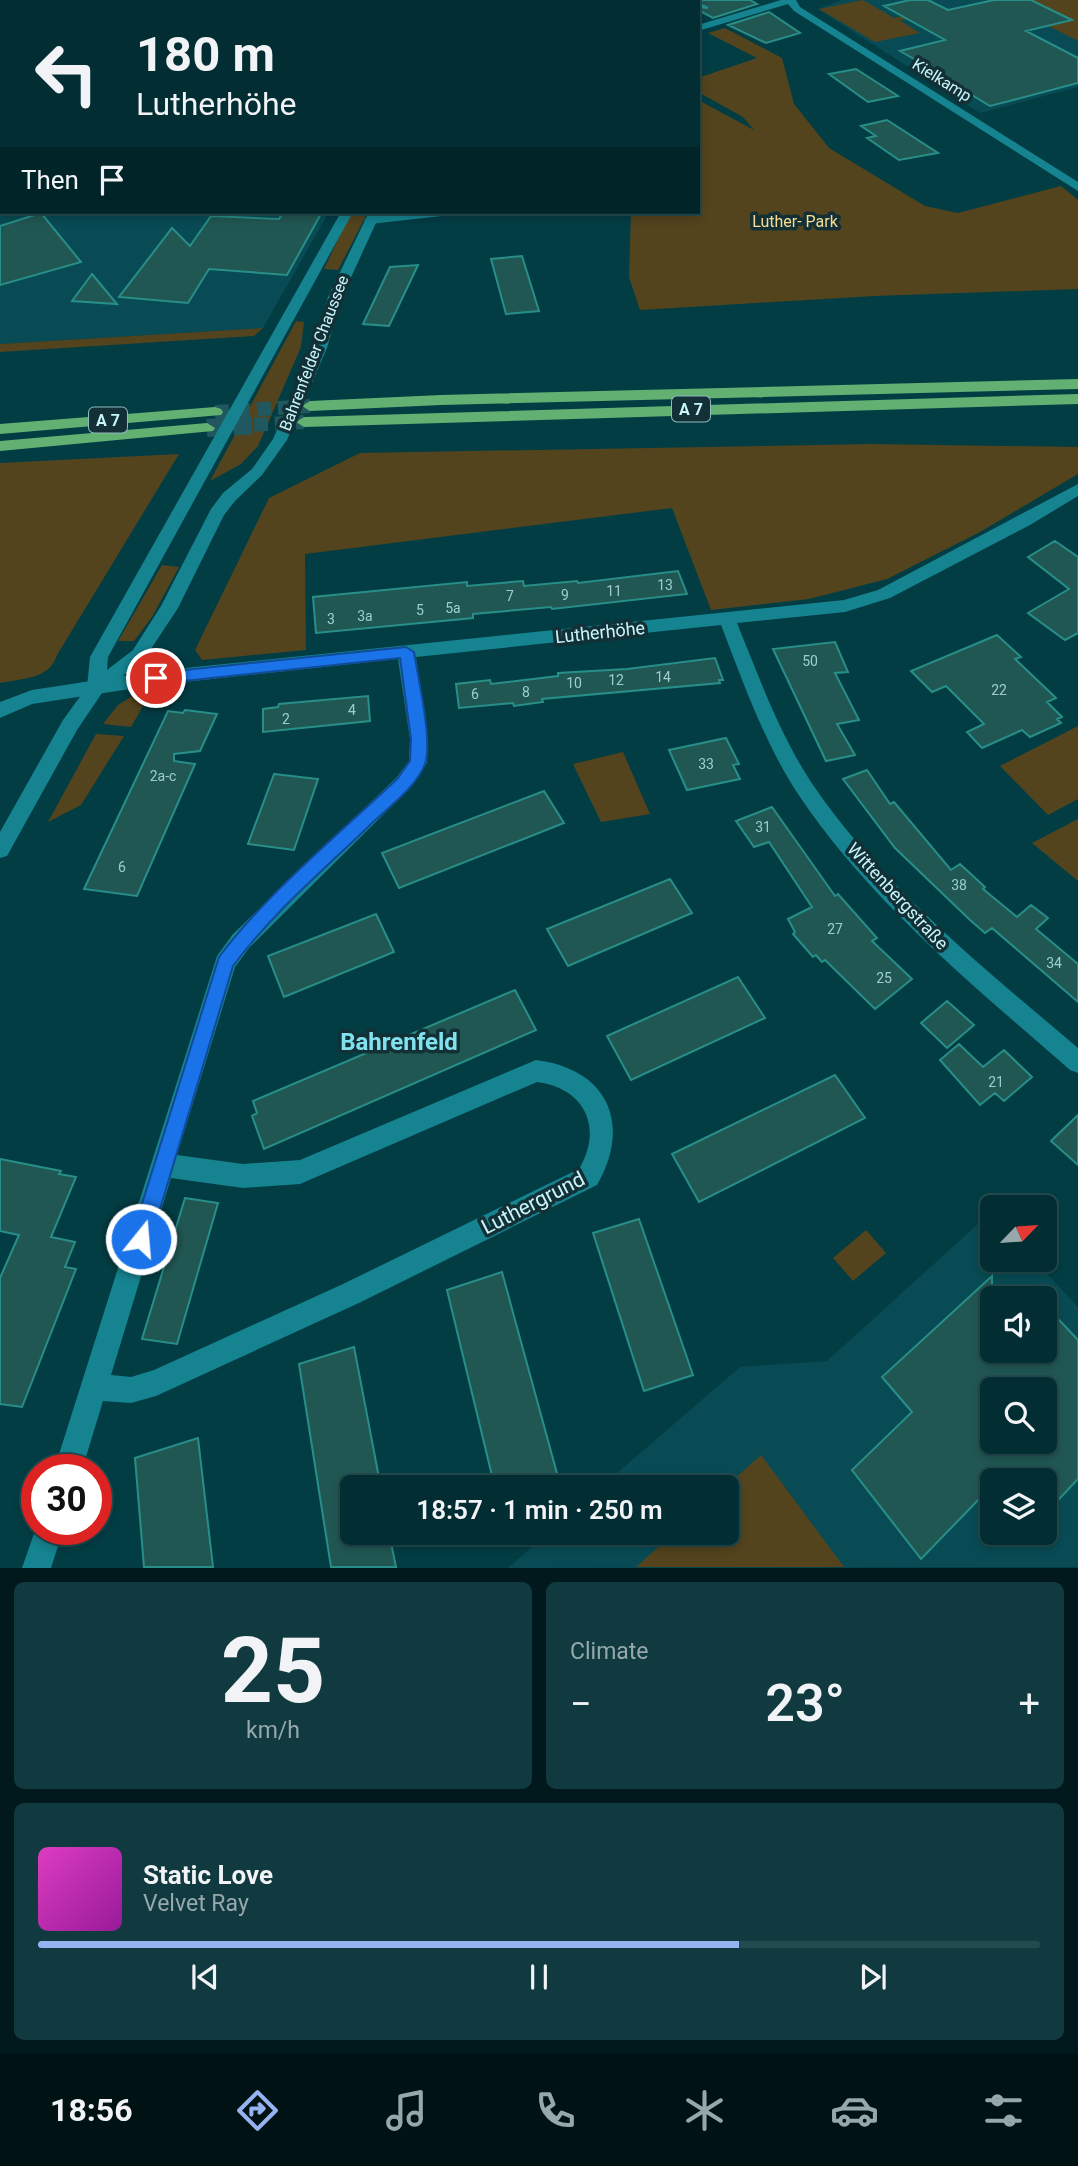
<!DOCTYPE html>
<meta charset="utf-8">
<style>
body{margin:0;font-family:Roboto,sans-serif;background:#103a3f;color:#f1f3f6;height:100vh;display:flex;flex-direction:column;font-size:26px;white-space:nowrap}
*{box-sizing:border-box;margin:0}
p{font-size:23px;color:#96a8ac}
.icon{flex:none;width:38px;height:38px;fill:none;stroke:currentColor;stroke-width:2;stroke-linecap:round;stroke-linejoin:round}
.map{position:relative;height:1568px;overflow:hidden}
.sheet{display:flex;flex-direction:column;gap:14px;padding:14px;background:#01191c;flex:1}
.sheet>*{flex:none}
.hud{position:absolute;left:0px;top:0px;width:700px;height:214px;box-shadow:0 4px 10px #0003,0 0 0 2px #234a4e;background:#022e33;color:#f1f3f6;overflow:hidden}
.needle{width:46px;rotate:65deg}
.fabs{position:absolute;left:980px;top:1195px;display:grid;gap:14px}
.fabs a{display:grid;place-items:center;width:77px;height:77px;border-radius:10px;background:#022e33;box-shadow:0 4px 10px #0003,0 0 0 2px #234a4e;font-size:35px}
.speed{position:absolute;left:21px;top:1454px;display:flex;gap:14px;font-size:35px;font-weight:700;text-align:center}
.speed>*{display:grid;place-content:center;width:91px;height:91px;border-radius:50%;background:#022e33;box-shadow:0 4px 10px #0003,0 0 0 2px #234a4e;line-height:1}
.speed .limit{border:10px solid #d22;background:#fff;color:#111}
.pin{position:absolute;display:grid;place-items:center;width:60px;height:60px;color:#fff;margin:-30px;border:4px solid #fff;border-radius:50%;box-shadow:0 2px 7px #0007}
.me{position:absolute;width:77px;margin:-38px;rotate:17deg;stroke-linejoin:round;filter:drop-shadow(0 0 5px #0008)}
.turn{display:flex;align-items:center;gap:24px;height:147px;padding:0 21px;font-size:32px}
.turn .icon{width:91px;height:91px;stroke-width:2.5}
.turn b{display:block;font-size:49px;line-height:60px}
.then{display:flex;align-items:center;height:66px;padding:0 21px;background:#0003;gap:14px;font-size:26px}
.big{font-size:52px;font-weight:600;line-height:1.1}
.sheet .card{flex:1;display:flex;flex-direction:column;justify-content:center;gap:10px;min-width:0;padding:0 24px;border-radius:10px;background:#103a3f}
.sheet .dial{align-items:center;gap:0}
.dial b{font-size:91px;line-height:1}
.song{display:flex;align-items:center;gap:21px}
.cover{width:84px;height:84px;border-radius:10px;background:linear-gradient(135deg,hsl(310 70% 55%),hsl(300 70% 35%))}
.played{height:7px;border-radius:4px;background:linear-gradient(90deg,#95b2f1 70%,#234a4e 70%)}
.keys{display:flex;justify-content:space-around;direction:ltr}
.heat{display:flex;justify-content:space-between;align-items:center;font-size:38px;direction:ltr}
.sheet .tiles{flex:1;display:grid;gap:14px;grid-template-columns:1fr 1fr}
.card:last-child{grid-column:span 2}
.trip{position:absolute;left:340px;top:1475px;width:399px;height:70px;border-radius:10px;background:#022e33;box-shadow:0 4px 10px #0003,0 0 0 2px #234a4e;font-weight:600;line-height:70px;text-align:center}
.tabs{display:flex;height:112px;justify-content:space-around;align-items:center;background:#011214;color:#96a8ac}
.tabs .icon{width:49px;height:49px}
.tabs .current{color:#95b2f1}
.tabs b{font-size:32px;color:#f1f3f6}
.map>svg:first-child{display:block}
.built{fill:#084b54;fill-rule:evenodd}
.green{fill:#53441d}
.building{fill:#215753;stroke:#278f88;stroke-width:2;fill-rule:evenodd}
.lines{fill:none;stroke-linecap:round;stroke-linejoin:round}
.motorway-tunnel-far1{stroke:#21585f;stroke-width:14;stroke-dasharray:14 7;stroke-linecap:butt}
.motorway-tunnel{stroke:#21585f;stroke-width:18;stroke-dasharray:18 9;stroke-linecap:butt}
.minor{fill:#158390;fill-rule:evenodd}
.secondary{fill:#158390;fill-rule:evenodd}
.motorway{fill:#63b172;fill-rule:evenodd}
.route{fill:#1a73e8;stroke:#114b97;stroke-width:2}
.labels{text-anchor:middle;dominant-baseline:central;stroke-width:7;stroke-linejoin:round;paint-order:stroke}
.number-label{font-size:14px;fill:#9ecdd1}
.far-street-label{font-size:16px;fill:#c8f4fb;stroke:#123035}
.far-park-label{font-size:16px;fill:#fadc90;stroke:#123035}
.shield{fill:#123035;stroke:#91b9c0;stroke-width:2}
.shield-label{font-size:16px;font-weight:bold;fill:#c8f4fb}
.street-label{font-size:18px;fill:#c8f4fb;stroke:#123035}
.near-street-label{font-size:21px;fill:#c8f4fb;stroke:#123035}
.district-label{font-size:24px;font-weight:bold;fill:#82e1ef;stroke:#123035}
</style>
<div class="map">
<svg width="1078" height="1568" viewBox="0 0 1078 1568">
<rect width="100%" height="100%" fill="#033d44"/>
<path class="built" d="M842,0H997L1078,41V87L980,113L818,9Z
M0,149L2,212H329L263,328L0,344Z
M990,1213L992,1260H1034L1078,1307V1567L508,1568L548,1533H726V1488L601,1487L740,1367L827,1361ZM992,1298H1045V1351H992ZM992,1390H1045V1442H992ZM992,1480H1045V1533H992Z"/>
<path class="green" d="M863,0L894,18L912,14L914,19L899,20L920,33L875,42L819,9Z
M997,0H1078V41Z
M725,28L782,58L794,104L829,148L925,206L958,213L1061,186L1078,200V289L874,296L640,310L629,277L631,212H698V100L754,130L743,117L698,92V78L757,58L708,33Z
M351,212H368L338,270L324,269Z
M296,321L304,322L301,347L258,446L241,464L210,481Z
M263,328L254,336L0,352V344Z
M871,444L1078,447V474L980,532L887,579L809,599L711,610L672,508L305,554L306,650L202,660L195,650L269,498L360,453Z
M179,454L57,655C49,680 23,678 0,683V463Z
M162,565L179,567L152,617L134,641H118Z
M140,691L143,706L131,727L103,724L118,705Z
M1078,726V799L1048,815L1000,766Z
M96,734L124,736L81,805L48,822Z
M623,752L650,814L601,822L573,764Z
M1078,819V881L1032,843Z
M866,1230L886,1253L853,1281L833,1258Z
M761,1455L844,1567H636L674,1533H726L725,1487Z"/>
<path class="building" d="M691,0H750L757,4L713,18L698,10V7L708,8Z
M910,0H928L948,10L994,0H1031L1072,20L1026,31L1078,58V83L990,106L967,92L970,91L900,51L945,40L884,6Z
M769,12L800,33L766,43L728,25Z
M856,69L898,96L868,102L829,74Z
M887,120L938,153L899,160L867,138L876,136L861,126Z
M283,212H322L287,275L209,269L188,303L119,297L172,228L190,246L211,216L279,219Z
M41,213L81,262L0,285V226Z
M522,256L539,311L506,314L491,259Z
M418,265L389,326L363,324L390,267Z
M92,274L117,304L72,301Z
M1055,541L1078,557V633L1065,640L1028,613L1069,589L1028,557Z
M678,571L687,594L552,609L551,607L473,614V618L316,633L313,597L467,582V586L523,581L524,586L577,581L578,583Z
M997,635L1021,657L1015,659L1056,698L1047,702L1062,717L1057,719L1061,723L1030,737L1022,730L982,748L967,732L984,724L946,686L932,692L911,671Z
M835,642L848,672L835,673L859,720L837,724L855,755L826,761L773,649Z
M715,658L723,680H719L720,683L542,699L543,702L514,706L513,703L459,708L456,684L490,680L491,684L558,676V673L627,669Z
M368,696L370,721L263,732V709L278,707L279,704Z
M185,710L217,714L200,751L174,754V761L195,764L137,896L84,889L168,711L183,713Z
M726,738L739,764L733,765L740,779L687,790L669,750Z
M867,770L890,804L894,802L951,870L960,864L985,887L983,889L1017,917L1031,905L1048,918L1036,929L1078,964V1002L992,928L985,933L970,920L895,848L843,779Z
M274,774L318,779L294,850L248,844Z
M544,791L564,823L399,888L382,853Z
M772,807L835,896L838,894L877,938L872,941L912,979L875,1009L825,960L822,962L816,955L813,957L793,934L795,932L788,919L812,907L769,842L754,847L736,821Z
M670,879L692,913L568,966L547,929Z
M376,914L394,952L284,997L268,956Z
M738,977L765,1018L631,1080L607,1036Z
M515,990L536,1030L264,1149L252,1116L257,1113L253,1101Z
M947,1001L974,1025L947,1048L921,1023Z
M959,1044L983,1067L1004,1050L1032,1077L1004,1101L995,1093L980,1105L940,1060Z
M835,1075L865,1118L699,1202L672,1154Z
M1078,1115V1165L1051,1141Z
M0,1159L61,1171L59,1174L76,1177L51,1237L75,1242L65,1267L76,1269L22,1407L0,1404V1278L19,1235L0,1231Z
M185,1198L218,1203L177,1344L142,1339Z
M639,1219L693,1375L644,1391L593,1233Z
M502,1272L515,1320L561,1488H495L447,1290Z
M992,1276V1351H1045V1305L1078,1340V1479L1045,1514V1480H992V1509L982,1496L921,1559L852,1470L912,1412L882,1377ZM992,1390H1045V1442H992Z
M354,1347L381,1488H352V1533H389L396,1567H331L299,1364Z
M198,1438L213,1567H144L135,1458Z"/>
<g class="lines">
<path class="motorway-tunnel-far1" d="M215,412L310,406
M233,426L304,422"/>
<path class="motorway-tunnel" d="M207,428L261,425"/>
<path class="minor" d="M0,0H6L2,2L0,9Z
M327,0H337L338,2H328Z
M368,0H378V2H368Z
M781,0H796L800,7L1078,182V191L794,11L788,4L698,31V25Z
M0,141H2V147H0Z
M412,212H448L442,216L370,224L364,220L370,216Z
M1078,484V496L1030,525L890,598L845,612L737,623C759,677 779,733 811,782C882,887 983,967 1078,1048V1073L1070,1070C973,985 870,902 798,794C764,742 743,682 721,625L416,657L428,739L427,763L410,788L249,948L235,967L177,1155L243,1164L300,1160L536,1060C608,1069 632,1124 597,1185L361,1302L156,1396L131,1403L103,1401L82,1470H54L217,956L233,934L396,778L409,761L410,739L398,659L156,685L32,704L0,718V702L32,690L156,671L844,600L878,590ZM537,1082C584,1088 604,1127 579,1169L343,1284L154,1370L131,1377L111,1375L171,1178L243,1188L300,1184Z
M37,1525V1530H63L51,1568H22Z"/>
<path class="secondary" d="M518,0H528L517,2Z
M539,0H549V2H539Z
M341,212H353L108,657L107,670L133,650L161,606L211,509L223,493L252,469L273,439L313,348L328,297L369,212H381L342,297L327,348L287,440L262,475L235,501L224,515L178,608L145,658L102,693L77,730L7,856L0,858V832L63,720L87,687L90,657Z"/>
<path class="motorway" d="M1078,379V389L441,405L310,411L302,406L310,401L441,395Z
M1078,394V404L304,427L296,422L304,417Z
M215,407L221,409L223,412L221,415L0,434V424Z
M207,423L215,428L213,431L0,451V441Z"/>
</g>
<path class="route" d="M406,647L414,652C418,678 433,742 425,764C416,787 389,807 371,824C325,869 272,913 233,966L151,1239L148,1246L141,1250L134,1246L131,1239L219,957C268,892 338,835 397,779L410,761L411,739L400,658L156,684L149,678L156,673Z"/>
<g class="labels">
<g class="number-label">
<text x="665" y="585">13</text>
<text x="614" y="591">11</text>
<text x="565" y="595">9</text>
<text x="510" y="596">7</text>
<text x="453" y="608">5a</text>
<text x="420" y="610">5</text>
<text x="365" y="616">3a</text>
<text x="331" y="619">3</text>
<text x="810" y="661">50</text>
<text x="663" y="677">14</text>
<text x="616" y="680">12</text>
<text x="574" y="683">10</text>
<text x="999" y="690">22</text>
<text x="526" y="692">8</text>
<text x="475" y="694">6</text>
<text x="352" y="710">4</text>
<text x="286" y="719">2</text>
<text x="706" y="764">33</text>
<text x="163" y="776">2a-c</text>
<text x="763" y="827">31</text>
<text x="122" y="867">6</text>
<text x="959" y="885">38</text>
<text x="835" y="929">27</text>
<text x="1054" y="963">34</text>
<text x="884" y="978">25</text>
<text x="996" y="1082">21</text>
</g>
<g class="far-street-label">
<text transform="translate(942 80) rotate(32)">Kielkamp</text>
<text transform="translate(314 353) rotate(-69)">Bahrenfelder Chaussee</text>
</g>
<g class="far-park-label">
<text x="795" y="221">Luther- Park</text>
</g>
<g class="shield">
<rect x="672" y="396.5" width="38" height="25" rx="5"/>
<rect x="89" y="407.5" width="38" height="25" rx="5"/>
</g>
<g class="shield-label">
<text x="691" y="409">A 7</text>
<text x="108" y="420">A 7</text>
</g>
<g class="street-label">
<text transform="translate(600 632) rotate(-6)">Lutherhöhe</text>
<text transform="translate(898 896) rotate(47)">Wittenbergstraße</text>
</g>
<g class="near-street-label">
<text transform="translate(533 1203) rotate(-27)">Luthergrund</text>
</g>
<g class="district-label">
<text x="399" y="1042">Bahrenfeld</text>
</g>
</g>
</svg>
<div class="fabs">
<a><svg class="needle" viewBox="-14 -14 28 28"><path d="M0-13l5 13h-10z" fill="#e53935"/><path d="M0 13l5-13h-10z" fill="#96a8ac"/></svg></a>
<a><svg class="icon" aria-label="sound" viewBox="0 0 24 24"><path d="M4 9h4l5-4v14l-5-4H4zM17 9q2 3 0 6"/></svg></a>
<a><svg class="icon" aria-label="search" viewBox="0 0 24 24"><circle cx="10" cy="10" r="6"/><path d="M15 15l6 6"/></svg></a>
<a><svg class="icon" aria-label="layers" viewBox="0 0 24 24"><path d="M12 4l9 5-9 5-9-5zM3 14l9 5 9-5"/></svg></a>
</div>
<div class="speed"><div class="limit">30</div></div>
<div class="pin" style="left:156px;top:678px;background:#d93025"><svg class="icon" aria-label="arrive" viewBox="0 0 24 24"><path d="M6 21V4h12l-3 4 3 4H6"/></svg></div>
<svg class="me" style="left:141px;top:1239px" viewBox="-20 -20 40 40"><circle r="17" fill="#1a73e8" stroke="#fff" stroke-width="3"/><path d="M0-11L8 9 0 5-8 9z" fill="#fff"/></svg>
<div class="trip">18:57 · 1 min · 250 m</div>
<div class="hud">
<div class="turn"><svg class="icon" aria-label="left" viewBox="0 0 24 24"><path d="M17 20v-9H6M10 6l-5 5 5 5"/></svg><div><b>180 m</b>Lutherhöhe</div></div>
<div class="then">Then<svg class="icon" aria-label="arrive" viewBox="0 0 24 24"><path d="M6 21V4h12l-3 4 3 4H6"/></svg></div>
</div>
</div>
<section class="sheet">
<div class="tiles">
<div class="card dial"><b>25</b><p>km/h</p></div>
<div class="card"><p>Climate</p>
<div class="heat"><a>−</a><b class="big">23°</b><a>+</a></div>
</div>
<div class="card">
<div class="song"><i class="cover"></i><div><b>Static Love</b><p>Velvet Ray</p></div></div>
<div class="played"></div>
<div class="keys"><svg class="icon" aria-label="previous" viewBox="0 0 24 24"><path d="M18 5L8 12l10 7zM5 5v14"/></svg><svg class="icon" aria-label="pause" viewBox="0 0 24 24"><path d="M8 5v14M16 5v14"/></svg><svg class="icon" aria-label="next" viewBox="0 0 24 24"><path d="M6 5l10 7-10 7zM19 5v14"/></svg></div>
</div>
</div>
</section>
<nav class="tabs">
<b>18:56</b>
<svg class="icon current" aria-label="directions" viewBox="0 0 24 24"><path d="M12 3l9 9-9 9-9-9zM9 14v-3h6M13 9l2 2-2 2"/></svg>
<svg class="icon" aria-label="music" viewBox="0 0 24 24"><path d="M9 18V5l10-2v13"/><circle cx="6" cy="18" r="3"/><circle cx="16" cy="16" r="3"/></svg>
<svg class="icon" aria-label="phone" viewBox="0 0 24 24"><path d="M5 4h4l2 5-3 2q2 4 5 5l2-3 5 2v4C11 20 4 13 5 4z"/></svg>
<svg class="icon" aria-label="climate" viewBox="0 0 24 24"><path d="M12 3v18M4 7l16 10M4 17L20 7"/></svg>
<svg class="icon" aria-label="car" viewBox="0 0 24 24"><path d="M5 17H2v-5l4-1 3-4h7l3 4 3 1v5h-3M9 17h6M6 11h13"/><circle cx="7" cy="17" r="2"/><circle cx="17" cy="17" r="2"/></svg>
<svg class="icon" aria-label="filters" viewBox="0 0 24 24"><path d="M4 7h16M4 17h16"/><circle cx="9" cy="7" r="2"/><circle cx="15" cy="17" r="2"/></svg>
</nav>
